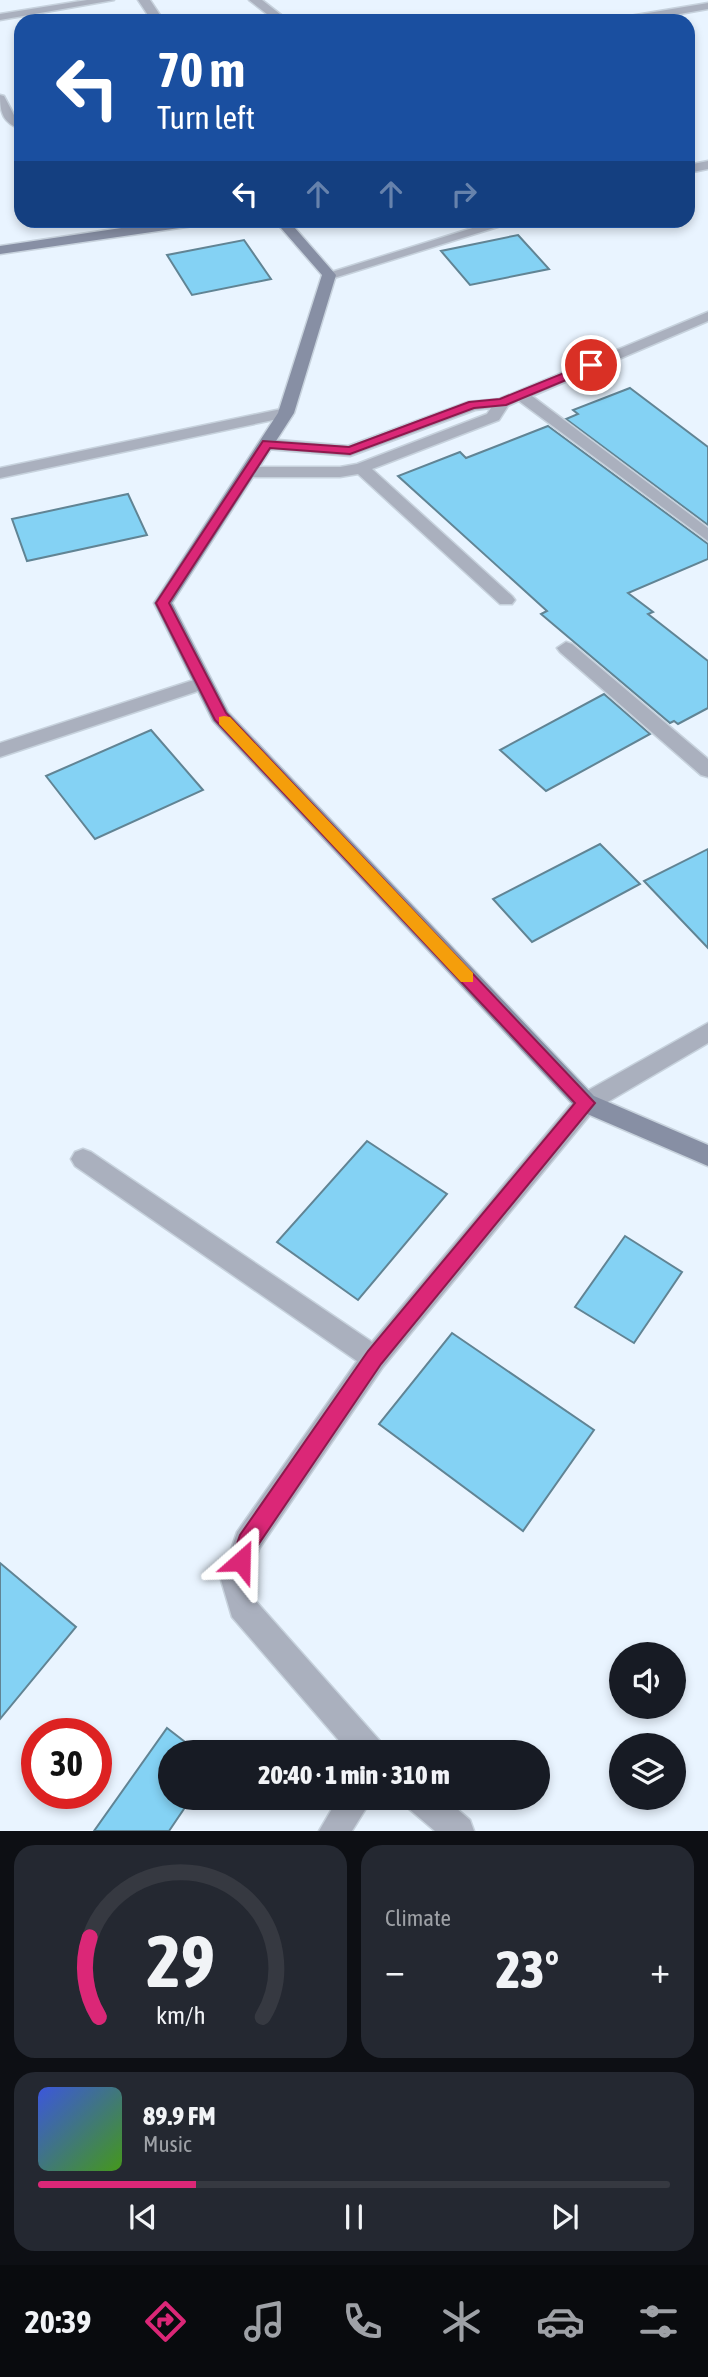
<!DOCTYPE html>
<meta charset="utf-8">
<style>
body{margin:0;font-family:"Asap Condensed",sans-serif;background:#242831;color:#f1f3f6;height:100vh;display:flex;flex-direction:column;font-size:26px;white-space:nowrap}
*{box-sizing:border-box;margin:0}
p{font-size:23px;color:#9ea1a6}
.icon{flex:none;width:38px;height:38px;fill:none;stroke:currentColor;stroke-width:2;stroke-linecap:round;stroke-linejoin:round}
.map{position:relative;height:1831px;overflow:hidden}
.details{display:flex;flex-direction:column;gap:14px;padding:14px;background:#0d0f14;flex:1}
.details>*{flex:none}
.banner{position:absolute;left:14px;top:14px;width:681px;height:214px;border-radius:21px;box-shadow:0 4px 10px #0003;background:#1a4fa0;color:#fff;overflow:hidden}
.fabs{position:absolute;left:609px;top:1642px;display:grid;gap:14px}
.fabs a{display:grid;place-items:center;width:77px;height:77px;border-radius:50%;background:#171b24;box-shadow:0 4px 10px #0003;font-size:35px}
.speed{position:absolute;left:21px;top:1718px;display:flex;gap:14px;font-size:35px;font-weight:700;text-align:center}
.speed>*{display:grid;place-content:center;width:91px;height:91px;border-radius:50%;background:#171b24;box-shadow:0 4px 10px #0003;line-height:1}
.speed .limit{border:10px solid #d22;background:#fff;color:#111}
.pin{position:absolute;display:grid;place-items:center;width:60px;height:60px;color:#fff;margin:-30px;border:4px solid #fff;border-radius:50%;box-shadow:0 2px 7px #0007}
.me{position:absolute;width:77px;margin:-38px;rotate:25deg;stroke-linejoin:round;filter:drop-shadow(0 0 5px #0008)}
.turn{display:flex;align-items:center;gap:24px;height:147px;padding:0 28px;font-size:32px}
.turn .icon{width:91px;height:91px;stroke-width:2.5}
.turn b{display:block;font-size:49px;line-height:60px}
.lanes{display:flex;align-items:center;height:66px;padding:0 28px;background:#0003;justify-content:center;gap:35px;direction:ltr}
.lanes .off{opacity:.35}
.big{font-size:52px;font-weight:800;line-height:1.1}
.details .card{flex:1;display:flex;flex-direction:column;justify-content:center;gap:10px;min-width:0;padding:0 24px;border-radius:21px;background:#242831}
.details .dial{align-items:center;gap:0}
.dial svg{height:182px;overflow:visible;fill:none;stroke:#363941;stroke-width:7;stroke-linecap:round;text-anchor:middle}
.dial text{fill:#f1f3f6;stroke:none}
.song{display:flex;align-items:center;gap:21px}
.cover{width:84px;height:84px;border-radius:10px;background:linear-gradient(135deg,hsl(230 70% 55%),hsl(100 70% 35%))}
.played{height:7px;border-radius:4px;background:linear-gradient(90deg,#db2777 25%,#363941 25%)}
.keys{display:flex;justify-content:space-around;direction:ltr}
.heat{display:flex;justify-content:space-between;align-items:center;font-size:38px;direction:ltr}
.details .tiles{flex:1;display:grid;gap:14px;grid-template-columns:1fr 1fr}
.card:last-child{grid-column:span 2}
.trip{position:absolute;left:158px;top:1740px;width:392px;height:70px;border-radius:35px;background:#171b24;box-shadow:0 4px 10px #0003;font-weight:800;line-height:70px;text-align:center}
.tabs{display:flex;height:112px;justify-content:space-around;align-items:center;background:#090b0e;color:#9ea1a6}
.tabs .icon{width:49px;height:49px}
.tabs .on{color:#db2777}
.tabs b{font-size:32px;color:#f1f3f6}
.map>svg:first-child{display:block}
.building{fill:#84d2f4;stroke:#618494;stroke-width:2}
.lines{fill:none;stroke-linecap:round;stroke-linejoin:round}
.lane-casing{stroke:#c7d2dd;stroke-width:3}
.street-casing{stroke:#c7d2dd;stroke-width:3}
.secondary-casing{stroke:#c7d2dd;stroke-width:3}
.lane{fill:#aab0be;fill-rule:evenodd}
.street{fill:#aab0be;fill-rule:evenodd}
.secondary{fill:#878fa4;fill-rule:evenodd}
.route{fill:#db2777;stroke:#8e194d;stroke-width:2}
.slow{fill:#f59e0b}
</style>
<div class="map">
<svg width="708" height="1831" viewBox="0 0 708 1831">
<rect width="100%" height="100%" fill="#e9f4ff"/>
<path class="building" d="M518,235L549,269L470,285L441,251Z
M244,240L271,279L192,295L167,255Z
M630,388L708,447V525L566,419L578,414L573,410Z
M548,426L708,544V559L628,593L653,612L648,614L708,661V708L678,724L674,721L670,723L541,614L547,611L398,476L460,452L466,458Z
M128,494L147,535L27,561L12,519Z
M604,694L650,734L546,791L500,750Z
M151,730L203,790L95,839L46,776Z
M600,844L640,884L532,942L493,899Z
M708,849V948L644,881Z
M367,1141L447,1194L358,1300L277,1242Z
M625,1236L682,1272L634,1343L575,1307Z
M452,1333L594,1430L523,1531L379,1424Z
M0,1563L76,1627L0,1719Z
M167,1728L198,1752H170V1797H192L169,1831H94Z"/>
<g class="lines">
<g class="lane-casing">
<path id="lane" d="M203,677L210,679L212,683L210,687L0,757V743Z"/>
</g>
<g class="street-casing">
<path id="street" d="M87,0H114L0,20V14Z
M138,0H150L164,21H152Z
M249,0H262L289,21H276Z
M708,3V9L640,21H570L576,18L624,17Z
M0,95L4,96L15,117L21,120V129C3,123 0,113 0,95Z
M708,161V169L688,173V165Z
M498,220H520L334,278L322,275Z
M708,312V321L532,396L708,528V541L519,401L508,406L499,420L372,469L512,596L515,600L512,604H500L358,474L340,477H249L241,472L249,467H340L357,464L487,414L491,408L475,410L350,456L267,449L259,444L267,439L348,446L468,402L499,399Z
M286,408L292,410V416L0,478V468Z
M566,642L572,644L708,759V777L701,775L560,652L557,648Z
M708,1023V1043L594,1110L383,1367L259,1549L249,1580L254,1599L380,1741L384,1752H349L232,1617L221,1580L237,1532L357,1361L75,1166L71,1159L75,1152L83,1149L91,1152L372,1342L578,1096Z
M339,1797H373L352,1831H319Z
M404,1797H443L470,1820L474,1831H435L408,1808Z"/>
</g>
<g class="secondary-casing">
<path id="secondary" d="M175,220H213L207,224L0,254V246Z
M274,220H288L336,275L294,413L172,603L228,712L594,1096L708,1145V1166L578,1110L213,721L154,603L278,413L322,275Z"/>
</g>
<use href="#lane" class="lane"/>
<use href="#street" class="street"/>
<use href="#secondary" class="secondary"/>
</g>
<path class="route" d="M591,362L597,365L595,368L506,405L474,408L350,454L270,448L169,603L226,713L595,1103L381,1364L256,1548L249,1569L241,1572L234,1569L231,1561L240,1535L368,1351L575,1103L215,720L156,603L263,441L349,447L469,402L500,399Z"/>
<path class="slow" d="M224,716L230,717L473,973V982H461L219,724V717Z"/>
</svg>
<div class="fabs">
<a><svg class="icon" aria-label="sound" viewBox="0 0 24 24"><path d="M4 9h4l5-4v14l-5-4H4zM17 9q2 3 0 6"/></svg></a>
<a><svg class="icon" aria-label="layers" viewBox="0 0 24 24"><path d="M12 4l9 5-9 5-9-5zM3 14l9 5 9-5"/></svg></a>
</div>
<div class="speed"><div class="limit">30</div></div>
<div class="pin" style="left:591px;top:365px;background:#d93025"><svg class="icon" aria-label="arrive" viewBox="0 0 24 24"><path d="M6 21V4h12l-3 4 3 4H6"/></svg></div>
<svg class="me" style="left:241px;top:1561px" viewBox="-20 -20 40 40"><path d="M0-17L14 15 0 8-14 15z" fill="#db2777" stroke="#fff" stroke-width="4"/></svg>
<div class="trip">20:40 · 1 min · 310 m</div>
<div class="banner">
<div class="turn"><svg class="icon" aria-label="left" viewBox="0 0 24 24"><path d="M17 20v-9H6M10 6l-5 5 5 5"/></svg><div><b>70 m</b>Turn left</div></div>
<div class="lanes"><svg class="icon" aria-label="left" viewBox="0 0 24 24"><path d="M17 20v-9H6M10 6l-5 5 5 5"/></svg><svg class="icon off" aria-label="ahead" viewBox="0 0 24 24"><path d="M12 20V5M6 11l6-6 6 6"/></svg><svg class="icon off" aria-label="ahead" viewBox="0 0 24 24"><path d="M12 20V5M6 11l6-6 6 6"/></svg><svg class="icon off" aria-label="right" viewBox="0 0 24 24"><path d="M7 20v-9h11M14 6l5 5-5 5"/></svg></div>
</div>
</div>
<section class="details">
<div class="tiles">
<div class="card dial"><svg viewBox="0 0 100 80">
<path d="M14 69A42 42 0 1 1 86 69"/>
<path d="M14 69A42 42 0 0 1 10 34" stroke="#db2777"/>
<text x="50" y="56" font-size="32" font-weight="700">29</text>
<text x="50" y="72" font-size="11">km/h</text>
</svg></div>
<div class="card"><p>Climate</p>
<div class="heat"><a>−</a><b class="big">23°</b><a>+</a></div>
</div>
<div class="card">
<div class="song"><i class="cover"></i><div><b>89.9 FM</b><p>Music</p></div></div>
<div class="played"></div>
<div class="keys"><svg class="icon" aria-label="previous" viewBox="0 0 24 24"><path d="M18 5L8 12l10 7zM5 5v14"/></svg><svg class="icon" aria-label="pause" viewBox="0 0 24 24"><path d="M8 5v14M16 5v14"/></svg><svg class="icon" aria-label="next" viewBox="0 0 24 24"><path d="M6 5l10 7-10 7zM19 5v14"/></svg></div>
</div>
</div>
</section>
<nav class="tabs">
<b>20:39</b>
<svg class="icon on" aria-label="directions" viewBox="0 0 24 24"><path d="M12 3l9 9-9 9-9-9zM9 14v-3h6M13 9l2 2-2 2"/></svg>
<svg class="icon" aria-label="music" viewBox="0 0 24 24"><path d="M9 18V5l10-2v13"/><circle cx="6" cy="18" r="3"/><circle cx="16" cy="16" r="3"/></svg>
<svg class="icon" aria-label="phone" viewBox="0 0 24 24"><path d="M5 4h4l2 5-3 2q2 4 5 5l2-3 5 2v4C11 20 4 13 5 4z"/></svg>
<svg class="icon" aria-label="climate" viewBox="0 0 24 24"><path d="M12 3v18M4 7l16 10M4 17L20 7"/></svg>
<svg class="icon" aria-label="car" viewBox="0 0 24 24"><path d="M5 17H2v-5l4-1 3-4h7l3 4 3 1v5h-3M9 17h6M6 11h13"/><circle cx="7" cy="17" r="2"/><circle cx="17" cy="17" r="2"/></svg>
<svg class="icon" aria-label="filters" viewBox="0 0 24 24"><path d="M4 7h16M4 17h16"/><circle cx="9" cy="7" r="2"/><circle cx="15" cy="17" r="2"/></svg>
</nav>
